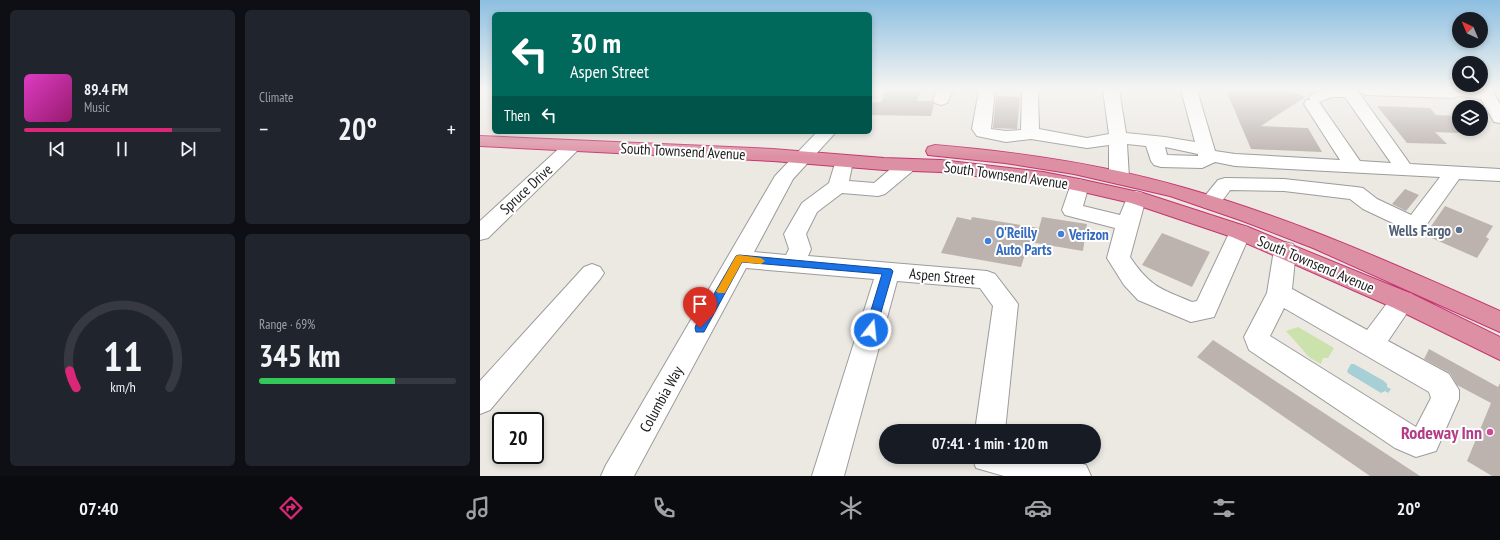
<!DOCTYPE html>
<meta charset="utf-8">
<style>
body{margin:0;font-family:"PT Sans Narrow",sans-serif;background:#20242c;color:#f1f3f6;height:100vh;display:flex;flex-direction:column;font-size:15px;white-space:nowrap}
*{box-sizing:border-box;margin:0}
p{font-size:13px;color:#9ea1a6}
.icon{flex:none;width:22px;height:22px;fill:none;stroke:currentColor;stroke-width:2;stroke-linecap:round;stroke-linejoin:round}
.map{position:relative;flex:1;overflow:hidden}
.side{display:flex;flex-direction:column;gap:10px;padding:10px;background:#0d0f14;width:480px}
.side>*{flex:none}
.banner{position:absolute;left:12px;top:12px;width:380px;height:122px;border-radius:6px;box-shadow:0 2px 6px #0003;background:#00695c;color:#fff;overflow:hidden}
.needle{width:26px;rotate:316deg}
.buttons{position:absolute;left:972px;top:12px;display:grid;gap:8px}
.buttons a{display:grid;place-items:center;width:36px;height:36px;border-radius:50%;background:#171b24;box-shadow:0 2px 6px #0003;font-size:20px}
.speed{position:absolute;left:12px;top:412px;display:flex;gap:8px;font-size:20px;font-weight:700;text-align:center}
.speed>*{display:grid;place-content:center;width:52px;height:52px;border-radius:50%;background:#171b24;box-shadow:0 2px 6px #0003;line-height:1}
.speed .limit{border:2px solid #111;border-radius:6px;background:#fff;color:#111}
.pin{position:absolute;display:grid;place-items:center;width:34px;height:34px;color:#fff;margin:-41px -17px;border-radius:50% 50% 50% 0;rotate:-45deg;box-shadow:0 0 4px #0007}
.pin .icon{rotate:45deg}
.me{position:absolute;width:44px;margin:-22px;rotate:16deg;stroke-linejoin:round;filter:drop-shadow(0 0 3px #0008)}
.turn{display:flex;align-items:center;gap:14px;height:84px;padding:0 12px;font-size:18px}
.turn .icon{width:52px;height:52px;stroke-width:2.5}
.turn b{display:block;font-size:28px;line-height:34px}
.then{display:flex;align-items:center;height:38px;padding:0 12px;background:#0003;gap:8px;font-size:15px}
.big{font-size:30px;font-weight:800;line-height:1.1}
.side .tile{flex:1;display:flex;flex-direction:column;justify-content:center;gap:6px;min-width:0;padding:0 14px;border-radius:6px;background:#20242c}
.side .dial{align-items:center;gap:0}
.dial svg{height:104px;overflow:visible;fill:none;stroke:#363941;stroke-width:7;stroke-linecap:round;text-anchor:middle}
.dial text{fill:#f1f3f6;stroke:none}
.song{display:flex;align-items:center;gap:12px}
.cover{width:48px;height:48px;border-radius:6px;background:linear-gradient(135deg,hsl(310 70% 55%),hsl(320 70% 35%))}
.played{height:4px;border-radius:2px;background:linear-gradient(90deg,#db2777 75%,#363941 75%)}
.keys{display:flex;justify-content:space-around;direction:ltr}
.heat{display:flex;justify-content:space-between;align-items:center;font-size:22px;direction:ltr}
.charge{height:6px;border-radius:3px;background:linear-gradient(90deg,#34c759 69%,#363941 0)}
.side .tiles{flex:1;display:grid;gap:10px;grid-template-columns:repeat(2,1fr)}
.trip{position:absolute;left:399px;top:424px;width:222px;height:40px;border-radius:20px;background:#171b24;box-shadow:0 2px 6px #0003;font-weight:800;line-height:40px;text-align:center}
.menu{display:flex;height:64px;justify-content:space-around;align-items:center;background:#090b0e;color:#9ea1a6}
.menu .icon{width:28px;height:28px}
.menu .selected{color:#db2777}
.menu b{font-size:18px;color:#f1f3f6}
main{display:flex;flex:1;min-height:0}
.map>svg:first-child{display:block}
.grass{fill:#cbe2ac}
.water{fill:#a6cfd6}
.building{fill:#bcb3af}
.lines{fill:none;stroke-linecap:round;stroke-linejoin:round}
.minor-casing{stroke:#9c9c9c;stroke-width:2}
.highway-casing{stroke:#c53471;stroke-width:2}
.minor{fill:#fff;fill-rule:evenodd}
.highway{fill:#dd90a4;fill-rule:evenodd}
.route{fill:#1a73e8;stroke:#114b97}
.slow{fill:#f59e0b}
.service-dot{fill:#5c6f8a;stroke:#fff;stroke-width:1.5}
.shop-dot{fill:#3f7fe0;stroke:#fff;stroke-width:1.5}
.hotel-dot{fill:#d1479c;stroke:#fff;stroke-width:1.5}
.labels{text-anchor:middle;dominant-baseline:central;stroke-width:4;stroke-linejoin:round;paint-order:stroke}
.street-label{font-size:15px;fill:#1b1b1b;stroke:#fff}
.service-label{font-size:15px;font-weight:bold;fill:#4e5e75;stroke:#fff;text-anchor:end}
.shop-label{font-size:15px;font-weight:bold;fill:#366cbe;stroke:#fff;text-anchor:start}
.near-hotel-label{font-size:18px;font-weight:bold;fill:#b23c85;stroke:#fff;text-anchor:end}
</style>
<main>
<section class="side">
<div class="tiles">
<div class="tile">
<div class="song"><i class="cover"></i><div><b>89.4 FM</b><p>Music</p></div></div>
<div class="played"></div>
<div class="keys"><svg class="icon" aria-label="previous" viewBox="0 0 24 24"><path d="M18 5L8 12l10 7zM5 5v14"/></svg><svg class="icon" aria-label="pause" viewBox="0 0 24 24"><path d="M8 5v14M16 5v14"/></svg><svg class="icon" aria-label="next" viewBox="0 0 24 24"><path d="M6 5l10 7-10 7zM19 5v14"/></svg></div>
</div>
<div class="tile"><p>Climate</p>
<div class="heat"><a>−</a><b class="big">20°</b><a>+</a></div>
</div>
<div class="tile dial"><svg viewBox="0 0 100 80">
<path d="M14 69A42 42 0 1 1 86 69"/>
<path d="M14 69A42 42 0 0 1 9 56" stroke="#db2777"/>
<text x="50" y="56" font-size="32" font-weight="700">11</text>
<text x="50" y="72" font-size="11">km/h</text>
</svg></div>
<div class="tile"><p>Range · 69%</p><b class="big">345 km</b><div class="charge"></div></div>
</div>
</section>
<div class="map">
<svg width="1020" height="476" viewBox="0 0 1020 476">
<rect width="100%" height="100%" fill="#ece8e2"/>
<path class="grass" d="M818,327L854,348L848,358H843L841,364L830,358L806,331Z"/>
<path class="water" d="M871,364H874L904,381L907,384V387L911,389L908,393L905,391L901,393L868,373L867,371Z"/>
<path class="building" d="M406,90H441L437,101H452L454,104L451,116L390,115V108L393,102H401Z
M746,90H809L825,97L781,126L828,128L842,152L771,149Z
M516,96L540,97L537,129L513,128Z
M897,106L950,108L956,115L979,116V133L955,132L967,144L927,143Z
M925,189L939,195L926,211L912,204Z
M965,206L1013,226L1006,237L1009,239L997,258L945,235Z
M477,217L491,220L492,217L559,228L562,217L607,224L603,251L549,242L541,267L461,253Z
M682,233L730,252L712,287L662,265Z
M733,340L940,476H890L717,357Z
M949,349L1018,387L1020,383V476H1012L987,461L1011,403L977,385L970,373L944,359Z"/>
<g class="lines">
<g class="minor-casing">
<path id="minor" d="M457,90H473L467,103L461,105L455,103L453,100Z
M499,90H515L511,129L526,131L541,130L542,90H558L559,129L607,138L629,134L623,90H639L646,133L685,137L715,142L701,90H717L735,151L755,154L860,160L824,104L826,100H830L829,98C838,85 863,90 877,90L930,164L1020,169V181L979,179L942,231L934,233L883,209L870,199L804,191L750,190C742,201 737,211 723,207L720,202L738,180L745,178L804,179L876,187L883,188L897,199L931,215L960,177L755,166L735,162L722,168L681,167L674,165L671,161L666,146L647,144L649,178L646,182L639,184L632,182L629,178V145L607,148L551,139L526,142L497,136L492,129ZM852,97H865L911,163L880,161L839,102ZM685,147L718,154V156L687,155Z
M879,90H1012L1020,104V123L1014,122L1001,99L979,96L973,98L887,95L881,93Z
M337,132H356L313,179L274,252L306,255L309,249L304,234L322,203L349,183L357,157L364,155L371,157L373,161L369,181L394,183C406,174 419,157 435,161L438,165L435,169L405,194L398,196L362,193L337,212L326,234L331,249L328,256L507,271L515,274L538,304L525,431H495L513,306L500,288L417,281L364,476H332L394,279L266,268L154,476H121L126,465L295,176Z
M92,141L98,142L101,146L98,150L8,238L0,240V221L86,142Z
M599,179L606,181L609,185L603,206L640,215L649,193L656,191L663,193L666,198L650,257C670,287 681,289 712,302L717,301L752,227L760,225L768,227L771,232L734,317L711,322L658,300L644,285L627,258L635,228L585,215L582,210L592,181Z
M805,242L813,244L816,250L812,289L887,330L914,294L923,291L932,294L935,301L908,341L969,374L979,390V399L956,451L936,457L915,448L769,350L764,337L787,293L794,250L797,244ZM804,308L949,392L951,398L936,427L790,336Z
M112,264L120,267L124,273L120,279L10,410L0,414V381L104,267Z
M492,457H580L606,465L611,476H524L496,468Z"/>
</g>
<g class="highway-casing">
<path id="highway" d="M0,136L293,149L404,158L461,160L563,172L599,179L663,193L768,227L932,294L1020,337V360L914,308L752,237L651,203L599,191L563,184L461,172L404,170L293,161L0,146Z
M455,145C539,152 623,164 705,188C814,219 917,265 1020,311V332L833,248L760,220L690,196L594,174L525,163L448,155L446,151L448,147Z"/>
</g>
<use href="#minor" class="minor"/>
<use href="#highway" class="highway"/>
</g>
<linearGradient id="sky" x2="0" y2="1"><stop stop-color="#8dbfe1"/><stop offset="0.57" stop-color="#f6f5f2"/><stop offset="1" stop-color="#f6f5f2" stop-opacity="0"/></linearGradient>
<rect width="1020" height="157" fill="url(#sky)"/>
<path class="route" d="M259,255L411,269L413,271L395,333H387L385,330L402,274L262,262L224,332H216L215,328L216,325L256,256Z"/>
<path class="slow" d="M259,255L281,258L285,261L281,264L262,262L245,293H238L236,291L238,288L256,256Z"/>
<circle class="service-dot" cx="979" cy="230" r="4"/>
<g class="shop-dot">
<circle cx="581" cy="234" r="4"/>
<circle cx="508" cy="241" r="4"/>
</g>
<circle class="hotel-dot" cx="1010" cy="432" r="4"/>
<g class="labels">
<g class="street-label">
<text transform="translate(203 151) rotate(3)">South Townsend Avenue</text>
<text transform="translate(526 175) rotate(8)">South Townsend Avenue</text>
<text transform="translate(46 189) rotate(-43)">Spruce Drive</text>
<text transform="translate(836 264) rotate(23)">South Townsend Avenue</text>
<text transform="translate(462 276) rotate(5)">Aspen Street</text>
<text transform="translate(181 399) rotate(-61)">Columbia Way</text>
</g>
<g class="service-label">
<text x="971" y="230">Wells Fargo</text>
</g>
<g class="shop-label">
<text x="516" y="232">O'Reilly<tspan x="516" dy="17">Auto Parts</tspan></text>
<text x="589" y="234">Verizon</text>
</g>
<g class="near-hotel-label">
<text x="1002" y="432">Rodeway Inn</text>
</g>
</g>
</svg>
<div class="buttons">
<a><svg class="needle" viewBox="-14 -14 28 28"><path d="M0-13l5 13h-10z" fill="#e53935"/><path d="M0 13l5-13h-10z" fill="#9ea1a6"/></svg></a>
<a><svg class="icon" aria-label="search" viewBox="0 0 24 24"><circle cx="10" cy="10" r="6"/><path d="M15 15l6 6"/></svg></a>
<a><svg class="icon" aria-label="layers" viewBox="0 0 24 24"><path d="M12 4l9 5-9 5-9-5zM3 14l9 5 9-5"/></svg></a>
</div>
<div class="speed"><div class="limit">20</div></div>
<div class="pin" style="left:220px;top:328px;background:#d93025"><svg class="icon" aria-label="arrive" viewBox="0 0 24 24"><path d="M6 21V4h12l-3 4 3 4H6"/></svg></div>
<svg class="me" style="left:391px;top:330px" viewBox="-20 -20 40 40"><circle r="17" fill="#1a73e8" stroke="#fff" stroke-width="3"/><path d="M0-11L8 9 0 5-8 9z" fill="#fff"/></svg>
<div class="trip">07:41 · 1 min · 120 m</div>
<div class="banner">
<div class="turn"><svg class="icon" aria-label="left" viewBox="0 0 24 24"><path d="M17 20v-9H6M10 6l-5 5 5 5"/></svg><div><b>30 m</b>Aspen Street</div></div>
<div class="then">Then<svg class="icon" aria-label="left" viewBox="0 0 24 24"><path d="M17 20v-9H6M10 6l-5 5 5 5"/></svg></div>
</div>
</div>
</main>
<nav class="menu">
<b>07:40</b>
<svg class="icon selected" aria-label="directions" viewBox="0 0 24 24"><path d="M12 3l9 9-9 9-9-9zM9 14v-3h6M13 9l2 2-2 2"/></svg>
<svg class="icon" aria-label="music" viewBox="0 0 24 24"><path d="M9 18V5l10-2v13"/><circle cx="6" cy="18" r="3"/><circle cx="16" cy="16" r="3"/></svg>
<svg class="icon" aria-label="phone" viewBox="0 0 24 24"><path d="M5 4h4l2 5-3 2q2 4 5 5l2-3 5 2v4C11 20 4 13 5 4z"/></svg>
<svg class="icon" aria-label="climate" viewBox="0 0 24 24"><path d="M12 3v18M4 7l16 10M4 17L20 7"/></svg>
<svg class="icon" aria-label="car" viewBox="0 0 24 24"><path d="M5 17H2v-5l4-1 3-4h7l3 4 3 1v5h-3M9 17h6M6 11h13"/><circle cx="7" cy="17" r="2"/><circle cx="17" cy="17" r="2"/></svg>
<svg class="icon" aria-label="filters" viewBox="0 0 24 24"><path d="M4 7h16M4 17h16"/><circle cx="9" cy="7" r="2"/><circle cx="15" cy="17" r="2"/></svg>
<b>20°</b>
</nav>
